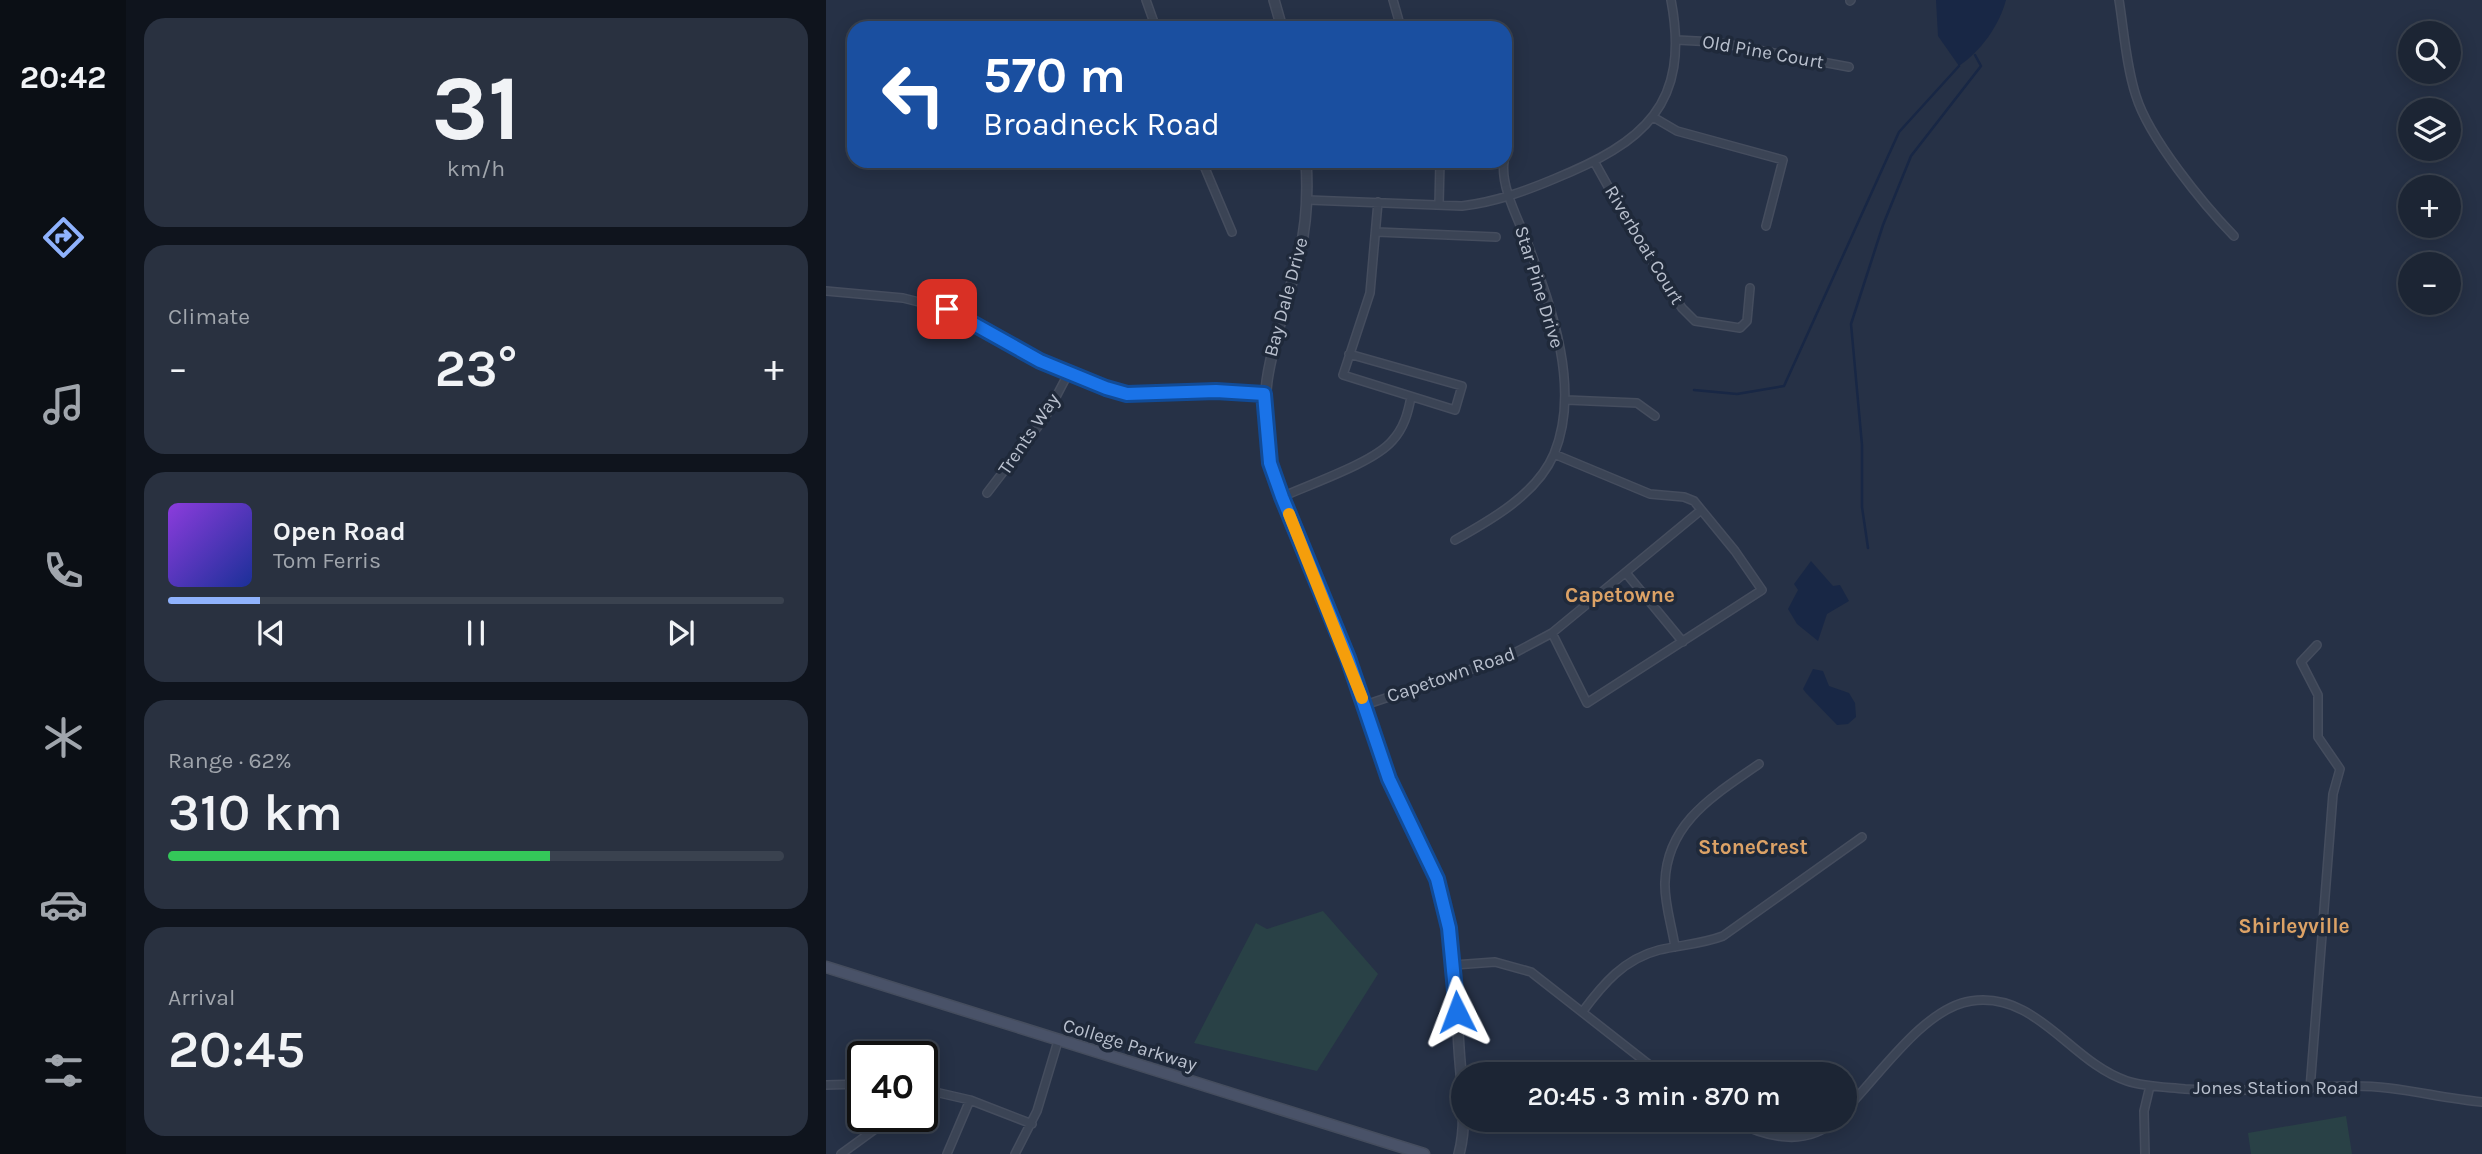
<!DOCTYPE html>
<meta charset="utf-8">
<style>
body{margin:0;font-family:Karla,sans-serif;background:#293140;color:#f1f3f6;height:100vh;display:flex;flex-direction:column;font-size:26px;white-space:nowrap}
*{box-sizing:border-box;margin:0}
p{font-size:23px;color:#a0a5ac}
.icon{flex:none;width:38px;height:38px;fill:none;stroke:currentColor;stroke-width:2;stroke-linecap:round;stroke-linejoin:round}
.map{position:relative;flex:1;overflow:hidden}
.panel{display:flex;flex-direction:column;gap:18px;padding:18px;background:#0f141d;width:700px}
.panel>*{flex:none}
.guide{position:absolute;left:21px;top:21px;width:665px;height:147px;border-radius:21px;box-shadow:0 4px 18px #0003,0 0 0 2px #3a424f;background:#1a4fa0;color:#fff;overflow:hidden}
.fabs{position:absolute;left:1572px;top:21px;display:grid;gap:14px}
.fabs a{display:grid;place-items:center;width:63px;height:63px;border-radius:50%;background:#1c2534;box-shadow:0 4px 18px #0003,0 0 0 2px #3a424f;font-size:35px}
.speed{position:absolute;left:21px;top:1041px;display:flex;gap:14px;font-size:35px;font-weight:700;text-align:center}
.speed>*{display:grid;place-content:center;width:91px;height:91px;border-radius:50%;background:#1c2534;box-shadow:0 4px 18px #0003,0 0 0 2px #3a424f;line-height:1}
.speed .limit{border:4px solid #111;border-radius:10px;background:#fff;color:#111}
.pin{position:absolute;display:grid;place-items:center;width:60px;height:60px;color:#fff;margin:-30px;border-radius:14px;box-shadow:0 4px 10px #0006}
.me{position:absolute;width:77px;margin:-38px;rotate:357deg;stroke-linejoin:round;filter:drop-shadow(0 0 5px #0008)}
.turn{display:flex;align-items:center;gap:24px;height:147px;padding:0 21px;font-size:32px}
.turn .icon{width:91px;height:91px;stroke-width:2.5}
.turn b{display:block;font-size:49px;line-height:60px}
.big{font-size:52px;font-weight:600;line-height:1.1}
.panel .widget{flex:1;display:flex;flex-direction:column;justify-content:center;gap:10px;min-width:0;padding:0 24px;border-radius:21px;background:#293140}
.panel .dial{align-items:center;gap:0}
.dial b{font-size:91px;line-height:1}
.song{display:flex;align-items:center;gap:21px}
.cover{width:84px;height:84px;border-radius:10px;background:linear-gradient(135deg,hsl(270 70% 55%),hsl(230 70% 35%))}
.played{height:7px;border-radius:4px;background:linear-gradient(90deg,#8fb2fd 15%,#3a424f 15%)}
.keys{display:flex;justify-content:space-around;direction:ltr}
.heat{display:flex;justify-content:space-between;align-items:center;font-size:38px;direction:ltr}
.charge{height:10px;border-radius:5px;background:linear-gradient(90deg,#34c759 62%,#3a424f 0)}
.trip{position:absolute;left:625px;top:1062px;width:406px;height:70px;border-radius:35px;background:#1c2534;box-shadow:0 4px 18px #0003,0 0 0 2px #3a424f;font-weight:600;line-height:70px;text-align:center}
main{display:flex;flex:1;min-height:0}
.tabs{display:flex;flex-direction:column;width:126px;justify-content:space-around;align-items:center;background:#0b0f15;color:#a0a5ac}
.tabs .icon{width:49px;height:49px}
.tabs .selected{color:#8fb2fd}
.tabs b{font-size:32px;color:#f1f3f6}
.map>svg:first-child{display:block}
.green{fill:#294146}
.water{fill:#182745}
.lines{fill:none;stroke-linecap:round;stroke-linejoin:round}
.stream{stroke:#182745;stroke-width:2.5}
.minor-casing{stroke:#454d5e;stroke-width:10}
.tertiary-casing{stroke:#454d5e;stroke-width:12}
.secondary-casing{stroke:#454d5e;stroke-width:13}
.minor{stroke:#3b4455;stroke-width:7}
.tertiary{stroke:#3b4455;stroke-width:9}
.secondary{stroke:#495268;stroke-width:10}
.route-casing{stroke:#114b97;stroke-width:18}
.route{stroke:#1a73e8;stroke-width:12}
.slow{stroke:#f59e0b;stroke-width:12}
.labels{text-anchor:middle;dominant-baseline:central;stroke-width:7;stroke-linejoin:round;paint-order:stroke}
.street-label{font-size:19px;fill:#b9c0ce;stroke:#1f293a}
.neighbourhood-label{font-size:21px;font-weight:bold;fill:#dca266;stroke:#1f293a}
</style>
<main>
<nav class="tabs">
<b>20:42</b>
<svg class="icon selected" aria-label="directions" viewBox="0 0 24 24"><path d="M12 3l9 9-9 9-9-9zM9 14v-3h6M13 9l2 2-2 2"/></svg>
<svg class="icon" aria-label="music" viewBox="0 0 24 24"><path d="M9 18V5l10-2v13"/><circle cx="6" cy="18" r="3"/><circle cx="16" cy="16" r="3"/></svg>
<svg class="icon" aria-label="phone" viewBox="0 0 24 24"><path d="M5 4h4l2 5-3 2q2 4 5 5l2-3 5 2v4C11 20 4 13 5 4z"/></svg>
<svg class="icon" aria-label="climate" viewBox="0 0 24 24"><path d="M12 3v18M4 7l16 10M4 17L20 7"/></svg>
<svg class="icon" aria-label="car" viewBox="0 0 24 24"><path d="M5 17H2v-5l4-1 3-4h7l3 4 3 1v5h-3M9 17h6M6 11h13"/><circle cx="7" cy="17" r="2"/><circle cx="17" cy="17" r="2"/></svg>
<svg class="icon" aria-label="filters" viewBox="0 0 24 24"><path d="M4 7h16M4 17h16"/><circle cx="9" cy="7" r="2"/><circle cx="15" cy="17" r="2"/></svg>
</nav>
<section class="panel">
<div class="widget dial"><b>31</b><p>km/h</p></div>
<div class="widget"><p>Climate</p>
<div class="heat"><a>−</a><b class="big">23°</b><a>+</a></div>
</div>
<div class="widget">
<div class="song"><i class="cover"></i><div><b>Open Road</b><p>Tom Ferris</p></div></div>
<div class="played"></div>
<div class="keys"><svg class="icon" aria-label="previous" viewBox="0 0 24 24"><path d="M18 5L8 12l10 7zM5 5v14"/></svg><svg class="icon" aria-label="pause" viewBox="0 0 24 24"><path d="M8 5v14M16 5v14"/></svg><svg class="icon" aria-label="next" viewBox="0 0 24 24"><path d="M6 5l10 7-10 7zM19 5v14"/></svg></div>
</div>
<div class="widget"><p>Range · 62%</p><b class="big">310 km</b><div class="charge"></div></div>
<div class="widget"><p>Arrival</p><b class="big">20:45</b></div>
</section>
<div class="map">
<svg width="1656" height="1154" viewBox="0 0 1656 1154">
<rect width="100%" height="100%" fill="#263146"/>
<path class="green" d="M497,911L552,974L491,1071L368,1043L430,923L441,929Z
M1520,1116L1526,1154H1425L1422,1133Z"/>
<path class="water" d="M1110,0H1180C1173,26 1155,51 1133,66L1112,36Z
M985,561L1007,586L1014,585L1023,601L1001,614L992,641L971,624L962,609L972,590L968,584Z
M987,669L997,671L1003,686L1023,693L1029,703L1030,717L1022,724L1011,725L980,693L977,689Z"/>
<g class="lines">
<path class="stream" d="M868,390L911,394L958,386L1073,132L1133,66
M1042,548L1036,507V445L1025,324L1057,225L1085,156L1155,66L1149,55"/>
<g class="minor-casing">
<path id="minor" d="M320,0L330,28
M567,0L575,28
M1293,0C1298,31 1300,65 1310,96C1323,138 1377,204 1408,236
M1024,1L1025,0
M851,40L889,42L1023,67
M827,117L851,131L957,160L940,226
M376,161L406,232
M769,163L808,233L856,308L869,321L914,328L921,321L924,288
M482,200L636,206C669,202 697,192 728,179C817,143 865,105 845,0
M613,205L614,161
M551,232L670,237
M0,291L77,298L121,309L214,361L301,394L383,391L438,394
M523,354L636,386L629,410L517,375L544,293L552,202
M741,400L811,403L829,416
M161,493L220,416L242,374
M456,497C484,484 547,463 566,441C578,428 582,413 585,397
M629,540C665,520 711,494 728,454C755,389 726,309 703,247C694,222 674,188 678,161
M800,573L857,642
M726,633L761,703L936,590L909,551L868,501L858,497L824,494L728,454
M539,705L679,658L726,633L874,511
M849,947C846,926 838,903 839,882C841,822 889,795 933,764
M628,965L669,962L705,972L835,1074
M757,1011C777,984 798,959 833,950C854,945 876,944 897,936L1036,837
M0,1085L37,1084
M96,1089L144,1100L206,1124
M1484,1089L1507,794L1514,769L1492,737V695L1475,662L1491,645
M1018,1111C1051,1079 1097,1008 1145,1001C1211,991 1244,1062 1301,1081C1320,1087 1340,1087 1359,1089C1415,1093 1468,1087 1524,1086C1568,1085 1612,1098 1656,1102
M907,1120C939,1137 980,1148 1009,1120
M15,1154L48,1130L54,1116
M121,1154L144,1100
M189,1154L211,1111L232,1041
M1319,1154L1318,1111L1324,1086"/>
</g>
<g class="tertiary-casing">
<path id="tertiary" d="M448,0L456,28
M480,161C482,191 481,221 474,251C457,325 426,383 444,463C455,510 481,556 499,601C522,660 540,721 563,780C580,823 608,860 619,906C629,952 630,1001 633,1048C635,1082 642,1121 633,1154"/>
</g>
<g class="secondary-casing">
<path id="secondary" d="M0,967L598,1154"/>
</g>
<use href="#minor" class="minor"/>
<use href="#tertiary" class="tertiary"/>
<use href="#secondary" class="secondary"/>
</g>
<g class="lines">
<g class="route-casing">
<path id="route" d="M121,309L214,361L280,388L301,394L390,391L438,394L444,463L456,497L522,658L563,779L611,879L623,928L631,1012"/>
</g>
<use href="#route" class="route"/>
<path class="slow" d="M463,514L536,698"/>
</g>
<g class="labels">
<g class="street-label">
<text transform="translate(937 52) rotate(10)">Old Pine Court</text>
<text transform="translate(818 245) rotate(59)">Riverboat Court</text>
<text transform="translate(713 287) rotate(73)">Star Pine Drive</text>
<text transform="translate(460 297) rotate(-75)">Bay Dale Drive</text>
<text transform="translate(203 434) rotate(-56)">Trents Way</text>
<text transform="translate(625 675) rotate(-19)">Capetown Road</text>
<text transform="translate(304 1045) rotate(17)">College Parkway</text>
<text x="1450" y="1088">Jones Station Road</text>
</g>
<g class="neighbourhood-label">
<text x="794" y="595">Capetowne</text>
<text x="927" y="847">StoneCrest</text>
<text x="1468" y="926">Shirleyville</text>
</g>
</g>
</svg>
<div class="fabs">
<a><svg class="icon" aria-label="search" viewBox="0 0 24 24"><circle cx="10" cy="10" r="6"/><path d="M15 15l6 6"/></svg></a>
<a><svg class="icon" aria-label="layers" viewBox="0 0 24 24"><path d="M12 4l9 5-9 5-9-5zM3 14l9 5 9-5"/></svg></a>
<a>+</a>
<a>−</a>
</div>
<div class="speed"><div class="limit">40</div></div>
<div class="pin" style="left:121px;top:309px;background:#d93025"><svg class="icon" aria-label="arrive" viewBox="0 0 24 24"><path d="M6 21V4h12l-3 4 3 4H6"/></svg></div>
<svg class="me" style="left:631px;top:1012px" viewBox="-20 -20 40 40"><path d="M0-17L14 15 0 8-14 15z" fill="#1a73e8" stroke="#fff" stroke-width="4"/></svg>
<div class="trip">20:45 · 3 min · 870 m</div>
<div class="guide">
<div class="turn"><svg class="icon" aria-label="left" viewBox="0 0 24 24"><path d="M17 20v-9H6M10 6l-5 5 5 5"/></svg><div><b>570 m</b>Broadneck Road</div></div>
</div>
</div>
</main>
